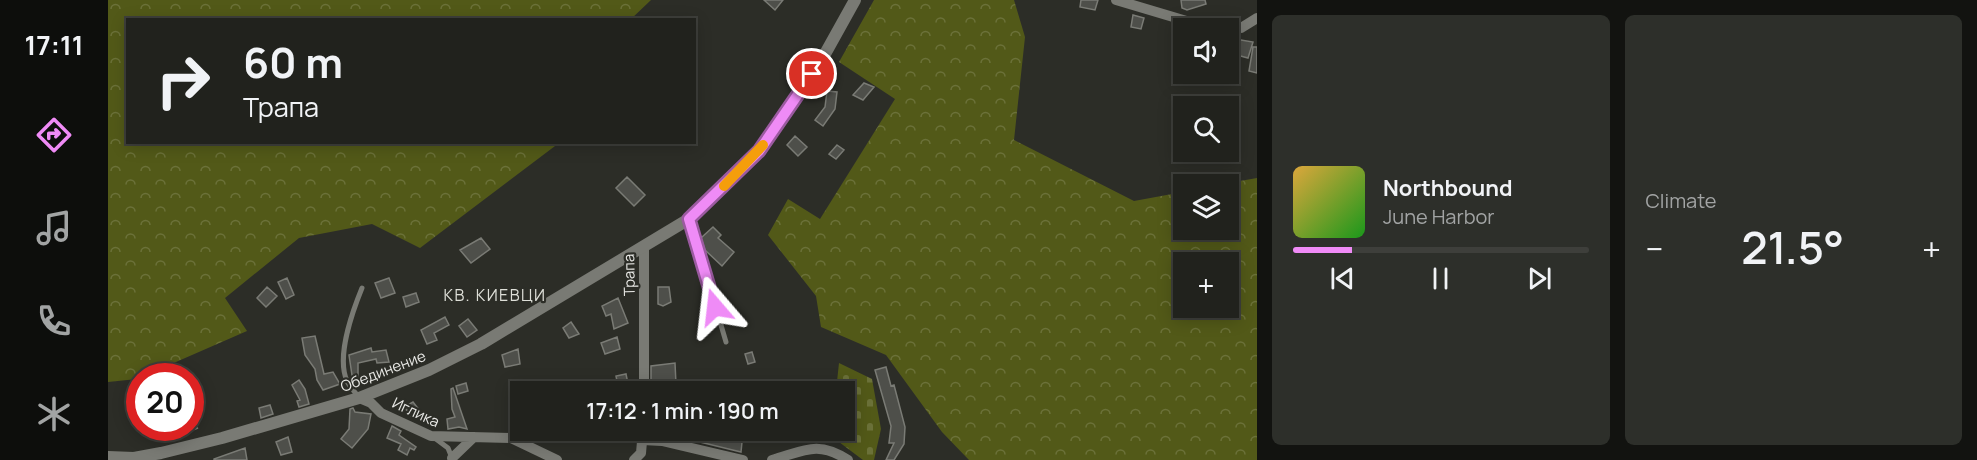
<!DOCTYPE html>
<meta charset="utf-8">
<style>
body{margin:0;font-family:Manrope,sans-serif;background:#2d2f2a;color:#f1f3f6;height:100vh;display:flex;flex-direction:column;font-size:22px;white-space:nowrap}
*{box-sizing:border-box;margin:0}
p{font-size:20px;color:#a2a4a4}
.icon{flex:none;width:33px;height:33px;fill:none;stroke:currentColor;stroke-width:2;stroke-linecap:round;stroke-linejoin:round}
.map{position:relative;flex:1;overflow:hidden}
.sheet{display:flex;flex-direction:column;gap:15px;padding:15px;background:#121310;width:720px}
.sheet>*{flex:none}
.banner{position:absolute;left:18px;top:18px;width:570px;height:126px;border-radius:0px;box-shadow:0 3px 15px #0003,0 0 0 2px #3e3f3b;background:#21221d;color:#f1f3f6;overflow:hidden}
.buttons{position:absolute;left:1065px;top:18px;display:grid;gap:12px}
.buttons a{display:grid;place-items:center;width:66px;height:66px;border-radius:0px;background:#21221d;box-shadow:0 3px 15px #0003,0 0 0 2px #3e3f3b;font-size:30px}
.speed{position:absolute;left:18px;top:363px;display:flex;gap:12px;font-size:30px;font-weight:700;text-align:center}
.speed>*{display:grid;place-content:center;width:78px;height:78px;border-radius:50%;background:#21221d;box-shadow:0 3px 15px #0003,0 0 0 2px #3e3f3b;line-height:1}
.speed .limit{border:9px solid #d22;background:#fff;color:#111}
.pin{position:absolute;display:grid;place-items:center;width:51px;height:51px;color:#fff;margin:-26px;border:3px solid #fff;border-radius:50%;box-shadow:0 2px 6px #0007}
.me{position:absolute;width:66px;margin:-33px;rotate:343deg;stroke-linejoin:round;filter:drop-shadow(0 0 4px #0008)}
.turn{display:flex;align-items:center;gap:21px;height:126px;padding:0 18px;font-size:27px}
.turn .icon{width:78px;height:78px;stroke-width:2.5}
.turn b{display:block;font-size:42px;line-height:51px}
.big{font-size:45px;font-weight:600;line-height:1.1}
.sheet .card{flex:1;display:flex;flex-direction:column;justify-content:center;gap:9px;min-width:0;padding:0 21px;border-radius:9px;background:#2d2f2a}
.song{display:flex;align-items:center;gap:18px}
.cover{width:72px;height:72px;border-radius:9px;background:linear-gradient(135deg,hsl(40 70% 55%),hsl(120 70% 35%))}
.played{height:6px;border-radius:3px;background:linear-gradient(90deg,#ef8bf6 20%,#3e3f3b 20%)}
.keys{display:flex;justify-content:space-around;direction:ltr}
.heat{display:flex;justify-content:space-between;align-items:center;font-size:33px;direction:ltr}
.sheet .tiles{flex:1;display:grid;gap:15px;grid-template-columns:repeat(2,1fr)}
.trip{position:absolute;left:402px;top:381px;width:345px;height:60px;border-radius:0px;background:#21221d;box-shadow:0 3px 15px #0003,0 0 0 2px #3e3f3b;font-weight:600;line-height:60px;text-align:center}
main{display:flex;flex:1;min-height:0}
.dock{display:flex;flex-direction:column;width:108px;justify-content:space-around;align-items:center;background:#0d0e0c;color:#a2a4a4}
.dock .icon{width:42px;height:42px}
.dock .selected{color:#ef8bf6}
.dock b{font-size:27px;color:#f1f3f6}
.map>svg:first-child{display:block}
.forest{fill:url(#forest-crowns);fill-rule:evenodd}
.cemetery{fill:url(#cemetery-stones)}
.building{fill:#4e4f4a;stroke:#7a7b75;stroke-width:1.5}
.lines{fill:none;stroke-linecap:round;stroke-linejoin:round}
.service{stroke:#797a74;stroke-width:5}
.minor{stroke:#797a74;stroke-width:10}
.tertiary{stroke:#797a74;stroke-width:12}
.route-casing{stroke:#9b5aa0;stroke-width:15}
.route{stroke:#ef8bf6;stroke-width:10}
.slow{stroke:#f59e0b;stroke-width:10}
.labels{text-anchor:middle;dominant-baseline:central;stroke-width:4.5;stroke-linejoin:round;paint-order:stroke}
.street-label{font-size:15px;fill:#e8e8e5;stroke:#2c2d27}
.neighbourhood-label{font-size:16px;letter-spacing:1.5px;fill:#dedfd8;stroke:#2c2d27}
</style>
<main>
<nav class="dock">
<b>17:11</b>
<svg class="icon selected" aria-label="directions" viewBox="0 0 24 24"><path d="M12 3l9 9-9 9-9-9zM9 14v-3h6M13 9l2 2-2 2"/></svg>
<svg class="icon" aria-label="music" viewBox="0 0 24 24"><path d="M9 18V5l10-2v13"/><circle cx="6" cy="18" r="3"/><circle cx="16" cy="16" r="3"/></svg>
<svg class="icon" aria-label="phone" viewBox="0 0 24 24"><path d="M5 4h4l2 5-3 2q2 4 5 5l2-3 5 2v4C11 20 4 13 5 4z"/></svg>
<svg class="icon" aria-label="climate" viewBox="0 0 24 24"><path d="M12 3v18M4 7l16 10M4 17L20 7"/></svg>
</nav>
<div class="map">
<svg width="1149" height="460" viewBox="0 0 1149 460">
<defs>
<pattern id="forest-crowns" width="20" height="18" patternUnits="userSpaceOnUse" patternTransform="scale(1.5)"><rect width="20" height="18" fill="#525918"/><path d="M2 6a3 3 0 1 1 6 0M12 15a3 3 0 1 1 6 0" fill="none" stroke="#6b7139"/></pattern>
<pattern id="cemetery-stones" width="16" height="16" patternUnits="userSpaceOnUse" patternTransform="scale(1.5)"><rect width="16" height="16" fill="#525918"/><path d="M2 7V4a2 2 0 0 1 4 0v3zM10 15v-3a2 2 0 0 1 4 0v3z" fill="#6b7139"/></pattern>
</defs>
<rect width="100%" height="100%" fill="#2c2d27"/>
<path class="forest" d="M0,0H543L522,20H20V142L451,143L312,248L264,224L191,238L117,298L139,331L29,379L0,382Z
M766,0H906L917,37L906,140L1026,201L1075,192L1076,230H1120V184H1115L1149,178V460H861L834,432L778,355L713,327L708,296L660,235L680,199L712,219L787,99L731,62ZM1076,262H1120V308H1076Z"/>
<path class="cemetery" d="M731,363L764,379L773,429L766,460H755L723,436L724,431L736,430V392L728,391Z"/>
<path class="building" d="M656,0H675L667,10Z
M973,0H990L987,10L972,7Z
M1073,0H1097L1098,4L1079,10L1074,8Z
M1025,15L1036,18L1033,29L1023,27Z
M1127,39L1145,42L1140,58L1125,54Z
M1145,47H1149V73L1141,71Z
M756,83L766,87L755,100L745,95Z
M719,91L729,92L727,109L715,126L707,120L717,107Z
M687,136L699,147L690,156L679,145Z
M729,145L736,150L728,159L721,154Z
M519,177L537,195L526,206L508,188Z
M605,227L613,235L610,238L626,252L614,266L597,250L593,238Z
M373,238L382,249L363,263L352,250Z
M179,278L186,295L178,299L170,282Z
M281,278L287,293L273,298L267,283Z
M159,287L169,296L158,307L149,298Z
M550,287H561L563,302L555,306L550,304Z
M308,293L311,302L298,307L295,297Z
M510,298L520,323L506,329L503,314L498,316L494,306Z
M337,317L341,325L326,333L329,340L319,344L313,330Z
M360,319L369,330L359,337L351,326Z
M463,322L471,334L461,338L455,328Z
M207,336L216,374L225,372L232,384L215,390L209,380L207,369L197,355L194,338Z
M509,337L512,349L497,354L493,343Z
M263,348L264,352L278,350L281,362L269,363L268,359L250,363V382H245L241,355Z
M410,349L412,364L397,367L394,355Z
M644,352L647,362L640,364L637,354Z
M567,363L568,384H543V366Z
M778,367L783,386L786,385L797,427L796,444L786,460H778L786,443H781L783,426L767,370Z
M518,374L520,384L510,386L508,376Z
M191,380L197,389L201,404L191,407L189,401L192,400L184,385Z
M358,383L360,391L350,394L348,386Z
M345,388L359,429L351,427L340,429L339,419L347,417L344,409L343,389Z
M305,402L312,411L303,416L296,407Z
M162,405L165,414L153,418L151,408Z
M245,408L247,412L263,414L260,429L244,448L233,439L241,429L242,409Z
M284,426L293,431L291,435L308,447L306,450L302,448L299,455L290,450L293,444L279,438Z
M46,428H90L55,441Z
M568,430H601L619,434L623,431L635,432L633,452L567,436Z
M180,437L184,452L173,455L168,442Z
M137,448L139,460H106V459Z"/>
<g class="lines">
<path class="service" d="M582,220L618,342
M250,396C247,392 241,386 239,381C228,357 245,310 254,288
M328,439L340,448L344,458"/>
<path class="minor" d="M1008,0L1102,28
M1120,31L1133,28L1149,18
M536,392V247
M251,398L263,403L273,413L323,436L403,438L449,460
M535,440L554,441L635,460
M344,458L366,437
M526,460L533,453L535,430
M664,460C696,451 709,440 740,460"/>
<path class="tertiary" d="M0,457L26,458L53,453L114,438L251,398L321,370L373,344L581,219L651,151L717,54L747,0"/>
</g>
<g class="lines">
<g class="route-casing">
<path id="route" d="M607,307L581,219L651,151L704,74"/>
</g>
<use href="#route" class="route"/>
<path class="slow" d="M616,186L655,145"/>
</g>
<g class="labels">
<g class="street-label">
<text transform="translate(521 275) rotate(-91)">Трапа</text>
<text transform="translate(275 371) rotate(-21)">Обединение</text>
<text transform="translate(308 412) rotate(25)">Иглика</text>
</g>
<g class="neighbourhood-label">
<text x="387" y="295">КВ. КИЕВЦИ</text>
</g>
</g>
</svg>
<div class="buttons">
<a><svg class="icon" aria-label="sound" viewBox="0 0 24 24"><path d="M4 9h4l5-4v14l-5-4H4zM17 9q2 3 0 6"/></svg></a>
<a><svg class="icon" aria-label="search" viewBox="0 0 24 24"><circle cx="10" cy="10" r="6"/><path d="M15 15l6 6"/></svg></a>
<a><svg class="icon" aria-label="layers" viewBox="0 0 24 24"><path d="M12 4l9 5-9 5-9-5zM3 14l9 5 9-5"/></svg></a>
<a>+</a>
</div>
<div class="speed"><div class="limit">20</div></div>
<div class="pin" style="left:704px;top:74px;background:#d93025"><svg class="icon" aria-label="arrive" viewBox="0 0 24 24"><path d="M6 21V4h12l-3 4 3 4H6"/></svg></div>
<svg class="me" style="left:607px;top:307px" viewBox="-20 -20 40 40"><path d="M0-17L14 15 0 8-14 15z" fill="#ef8bf6" stroke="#fff" stroke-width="4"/></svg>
<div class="trip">17:12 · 1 min · 190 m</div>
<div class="banner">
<div class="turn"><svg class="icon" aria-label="right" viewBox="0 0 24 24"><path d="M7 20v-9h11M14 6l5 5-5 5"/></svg><div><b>60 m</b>Трапа</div></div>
</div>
</div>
<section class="sheet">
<div class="tiles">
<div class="card">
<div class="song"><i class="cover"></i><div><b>Northbound</b><p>June Harbor</p></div></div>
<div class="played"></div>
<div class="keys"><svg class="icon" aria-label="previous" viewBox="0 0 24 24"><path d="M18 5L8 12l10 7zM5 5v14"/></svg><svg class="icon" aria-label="pause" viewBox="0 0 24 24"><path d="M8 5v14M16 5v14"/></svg><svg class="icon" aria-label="next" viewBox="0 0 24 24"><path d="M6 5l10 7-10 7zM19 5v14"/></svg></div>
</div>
<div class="card"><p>Climate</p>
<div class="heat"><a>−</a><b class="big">21.5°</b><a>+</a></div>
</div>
</div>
</section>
</main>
